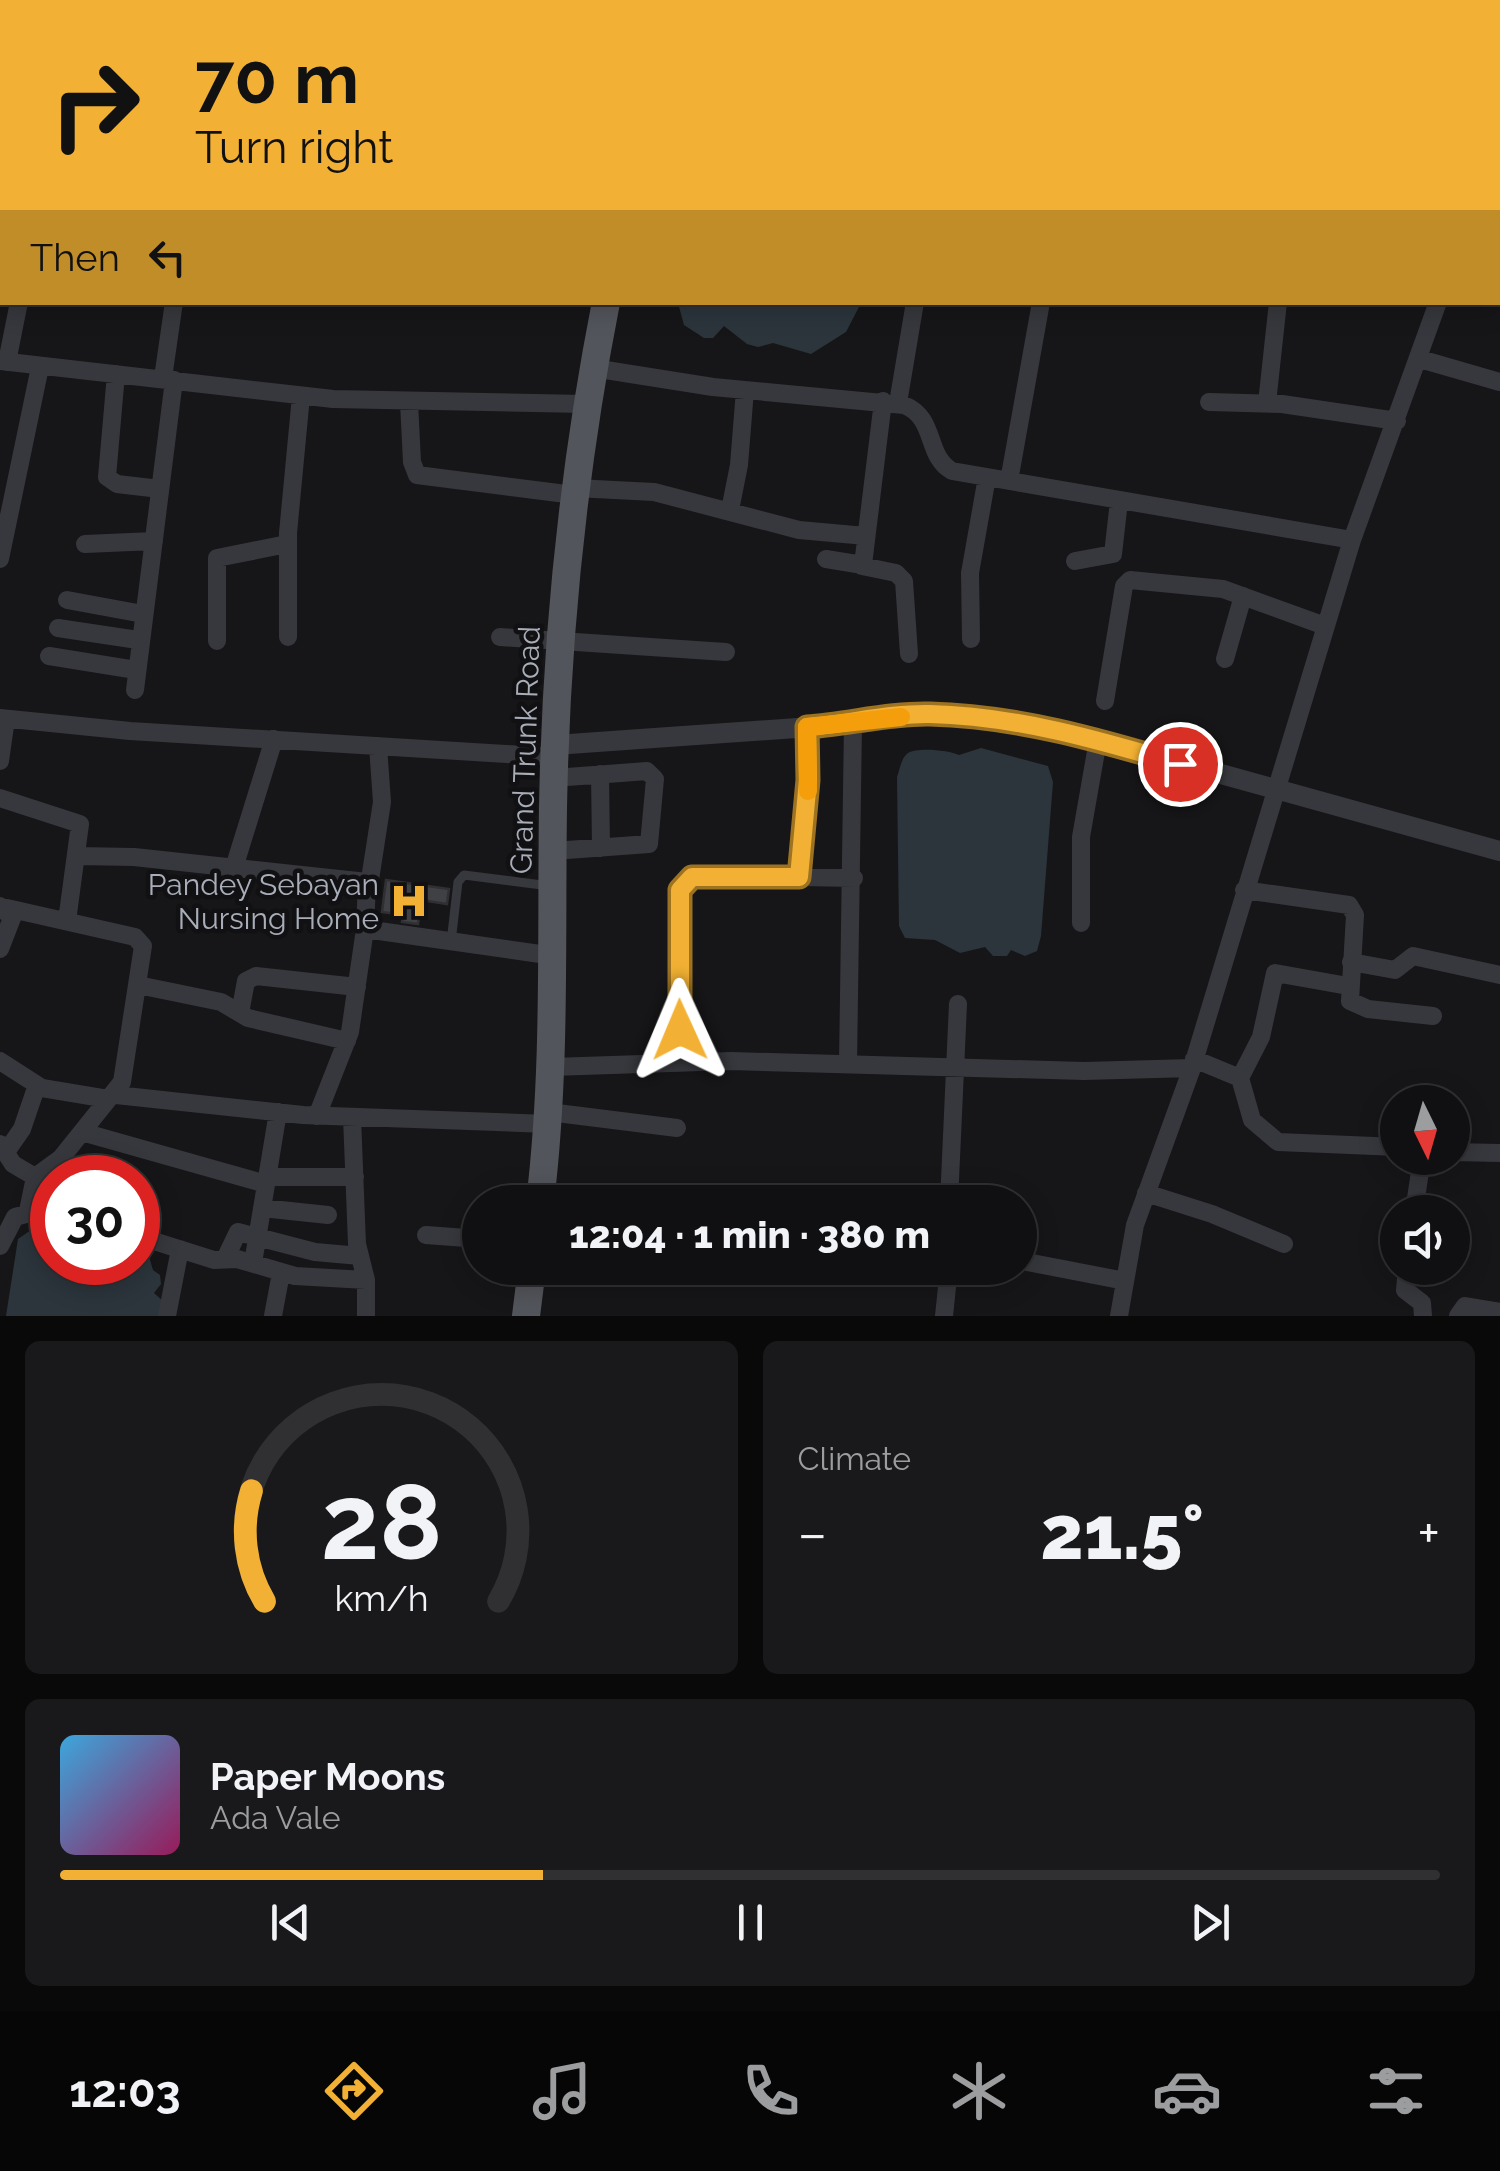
<!DOCTYPE html>
<meta charset="utf-8">
<style>
body{margin:0;font-family:Raleway,sans-serif;background:#19191b;color:#f1f3f6;height:100vh;display:flex;flex-direction:column;font-size:38px;white-space:nowrap}
*{box-sizing:border-box;margin:0}
p{font-size:32px;color:#9c9d9f}
.icon{flex:none;width:55px;height:55px;fill:none;stroke:currentColor;stroke-width:2;stroke-linecap:round;stroke-linejoin:round}
.map{position:relative;height:1316px;overflow:hidden}
.sheet{display:flex;flex-direction:column;gap:25px;padding:25px;background:#09090a;flex:1}
.sheet>*{flex:none}
.banner{position:absolute;left:0px;top:0px;width:1500px;height:305px;box-shadow:0 5px 25px #0003,0 0 0 2px #303032;background:#f2b134;color:#111;overflow:hidden}
.needle{width:65px;rotate:175deg}
.controls{position:absolute;left:1380px;top:1085px;display:grid;gap:20px}
.controls a{display:grid;place-items:center;width:90px;height:90px;border-radius:50%;background:#101012;box-shadow:0 5px 25px #0003,0 0 0 2px #303032;font-size:50px}
.speed{position:absolute;left:30px;top:1155px;display:flex;gap:20px;font-size:50px;font-weight:700;text-align:center}
.speed>*{display:grid;place-content:center;width:130px;height:130px;border-radius:50%;background:#101012;box-shadow:0 5px 25px #0003,0 0 0 2px #303032;line-height:1}
.speed .limit{border:15px solid #d22;background:#fff;color:#111}
.pin{position:absolute;display:grid;place-items:center;width:85px;height:85px;color:#fff;margin:-42px;border:5px solid #fff;border-radius:50%;box-shadow:0 2px 10px #0007}
.me{position:absolute;width:110px;margin:-55px;rotate:359deg;stroke-linejoin:round;filter:drop-shadow(0 0 8px #0008)}
.turn{display:flex;align-items:center;gap:35px;height:210px;padding:0 30px;font-size:45px}
.turn .icon{width:130px;height:130px;stroke-width:2.5}
.turn b{display:block;font-size:70px;line-height:85px}
.then{display:flex;align-items:center;height:95px;padding:0 30px;background:#0003;gap:20px;font-size:38px}
.big{font-size:75px;font-weight:800;line-height:1.1}
.sheet .tile{flex:1;display:flex;flex-direction:column;justify-content:center;gap:15px;min-width:0;padding:0 35px;border-radius:15px;background:#19191b}
.sheet .dial{align-items:center;gap:0}
.dial svg{height:260px;overflow:visible;fill:none;stroke:#303032;stroke-width:7;stroke-linecap:round;text-anchor:middle}
.dial text{fill:#f1f3f6;stroke:none}
.song{display:flex;align-items:center;gap:30px}
.cover{width:120px;height:120px;border-radius:15px;background:linear-gradient(135deg,hsl(200 70% 55%),hsl(330 70% 35%))}
.played{height:10px;border-radius:5px;background:linear-gradient(90deg,#f2b134 35%,#303032 35%)}
.keys{display:flex;justify-content:space-around;direction:ltr}
.heat{display:flex;justify-content:space-between;align-items:center;font-size:55px;direction:ltr}
.sheet .tiles{flex:1;display:grid;gap:25px;grid-template-columns:1fr 1fr}
.tile:last-child{grid-column:span 2}
.trip{position:absolute;left:462px;top:1185px;width:575px;height:100px;border-radius:50px;background:#101012;box-shadow:0 5px 25px #0003,0 0 0 2px #303032;font-weight:800;line-height:100px;text-align:center}
.menu{display:flex;height:160px;justify-content:space-around;align-items:center;background:#060607;color:#9c9d9f}
.menu .icon{width:70px;height:70px}
.menu .active{color:#f2b134}
.menu b{font-size:45px;color:#f1f3f6}
.map>svg:first-child{display:block}
.water{fill:#2c353c}
.building{fill:#404145;stroke:#303034;stroke-width:2.5}
.lines{fill:none;stroke-linecap:round;stroke-linejoin:round}
.service{stroke:#37383d;stroke-width:9}
.minor{stroke:#37383d;stroke-width:18}
.tertiary{stroke:#37383d;stroke-width:20}
.primary{stroke:#53555c;stroke-width:28}
.route-casing{stroke:#9d7322;stroke-width:25}
.route{stroke:#f2b134;stroke-width:18}
.slow{stroke:#f59e0b;stroke-width:18}
.labels{text-anchor:middle;dominant-baseline:central;stroke-width:9;stroke-linejoin:round;paint-order:stroke}
.street-label{font-size:30px;fill:#a8adb8;stroke:#111113}
.poi-label{font-size:30px;fill:#a8adb8;stroke:#111113;text-anchor:end}
</style>
<div class="map">
<svg width="1500" height="1316" viewBox="0 0 1500 1316">
<rect width="100%" height="100%" fill="#161618"/>
<path class="water" d="M678,303V302L861,303L846,332L811,354L773,343L758,347L747,344L724,326L713,338H704L684,325Z
M981,748L1048,766L1053,782L1041,936L1037,951L1025,956L1011,950L1007,956H993L985,947L960,953L935,940L905,938L899,926L897,777C900,769 901,758 908,753C917,747 949,750 959,755Z
M51,1216L52,1262H138V1241L145,1243L153,1270L160,1275L161,1284L154,1293L163,1301L161,1316H6L18,1239Z"/>
<path class="building" d="M386,880L449,889L447,904L421,900L418,924L402,922L403,915L382,912Z"/>
<g class="lines">
<path class="service" d="M451,942L458,882L464,875L550,886"/>
<path class="minor" d="M1289,0L1291,2
M63,2V0
M258,2L259,0
M1357,2L1358,0
M1434,2V0
M0,34H2
M1498,64L1500,65
M1498,114L1500,107
M0,128L2,129
M1420,359L1500,382
M0,361L333,399L586,404
M7,362L19,302
M593,368L713,387L904,405C937,418 925,456 952,471L1352,540
M116,374L107,477L117,484L160,489
M163,378L174,302
M409,402L412,462L417,475L574,495
M1209,402L1282,404L1397,421
M898,403L915,302
M1267,403L1278,302
M1009,481L1041,302
M575,488L654,492L799,530L866,536
M730,510L739,465L745,390
M85,544L154,541
M0,559L40,367
M826,559L863,565L883,401
M1075,561L1113,554L1119,501
M862,566L896,573L904,581L909,654
M67,600L143,614
M58,628L138,640
M288,637V533L301,396
M500,637L726,652
M971,639L970,573L987,477
M217,641V558L287,544
M49,656L136,670
M1225,659L1243,596
M135,690L174,380
M1105,701L1124,586L1130,580L1223,589L1325,626
M0,718L130,731L555,757
M0,761L6,719
M600,774L601,848
M0,798L80,824L67,921
M553,851L649,844L655,779L647,771L554,778
M77,856L134,857L367,882L365,929L350,1032L317,1116
M233,871L274,739
M799,877L808,780L807,727
M369,886L382,802L378,746
M1244,890L1349,905L1355,915L1350,1001L1368,1009L1433,1016
M7,908L135,937L143,946L122,1082L61,1158L35,1177
M1081,923V837L1098,740
M365,929L554,956
M0,949L12,918L0,906
M1351,962L1395,970L1413,956L1500,975
M138,985L221,1002L248,1018L347,1041
M240,1013L246,981L256,976L357,987
M1194,1059L1240,1078L1252,1120L1278,1142L1398,1147
M0,1061L42,1088L108,1099
M680,1062L679,921L685,881L704,875L854,878
M848,1063L853,724
M552,1067L731,1061L1084,1071L1192,1068
M1240,1078L1261,1037L1275,973L1348,986
M116,1095L303,1115L548,1124
M549,1112L677,1128
M352,1117L357,1244L366,1280V1316
M82,1132L266,1184
M0,1144L13,1164L35,1177L28,1211
M6,1152L22,1129L37,1085
M1452,1152L1500,1153
M267,1177H355
M1146,1193L1212,1214L1284,1244
M949,1202L958,1004
M262,1208L328,1215
M1414,1212L1422,1158
M426,1235L480,1239
M138,1236L214,1260L237,1259L295,1276L366,1280
M0,1246L15,1217L41,1210L52,1212
M225,1259L238,1232L315,1252L360,1256
M1027,1262L1125,1281
M253,1263L278,1112
M1407,1268L1405,1290L1422,1303L1423,1316
M167,1316L180,1249
M273,1316L281,1273
M944,1316L949,1268
M1119,1316L1135,1225L1192,1068L1352,540L1438,302
M1458,1316L1465,1306L1500,1312"/>
<path class="tertiary" d="M555,745L853,724L928,714L985,718L1098,740L1500,851"/>
<path class="primary" d="M668,2L669,0
M540,1202C556,1070 551,940 553,808C556,638 573,470 606,302
M526,1316L532,1268"/>
</g>
<g class="lines">
<g class="route-casing">
<path id="route" d="M680,1030V890L692,877H799L808,780L807,727C848,724 890,713 930,714C1016,716 1099,740 1180,764"/>
</g>
<use href="#route" class="route"/>
<path class="slow" d="M808,791L807,727L901,717"/>
</g>
<defs>
<g id="hospital-bare" transform="scale(3)"><path d="M-5-5h3v3.5h4V-5h3V5h-3V1.5h-4V5h-3Z" fill="#f2b134" stroke="#111113" stroke-width="2.5" paint-order="stroke"/></g>
</defs>
<g fill-rule="evenodd">
<use href="#hospital-bare" x="409" y="901"/>
</g>
<g class="labels">
<g class="street-label">
<text transform="translate(525 750) rotate(-88)">Grand Trunk Road</text>
</g>
<g class="poi-label">
<text x="379" y="884">Pandey Sebayan<tspan x="379" dy="34">Nursing Home</tspan></text>
</g>
</g>
</svg>
<div class="controls">
<a><svg class="needle" viewBox="-14 -14 28 28"><path d="M0-13l5 13h-10z" fill="#e53935"/><path d="M0 13l5-13h-10z" fill="#9c9d9f"/></svg></a>
<a><svg class="icon" aria-label="sound" viewBox="0 0 24 24"><path d="M4 9h4l5-4v14l-5-4H4zM17 9q2 3 0 6"/></svg></a>
</div>
<div class="speed"><div class="limit">30</div></div>
<div class="pin" style="left:1180px;top:764px;background:#d93025"><svg class="icon" aria-label="arrive" viewBox="0 0 24 24"><path d="M6 21V4h12l-3 4 3 4H6"/></svg></div>
<svg class="me" style="left:680px;top:1030px" viewBox="-20 -20 40 40"><path d="M0-17L14 15 0 8-14 15z" fill="#f2b134" stroke="#fff" stroke-width="4"/></svg>
<div class="trip">12:04 · 1 min · 380 m</div>
<div class="banner">
<div class="turn"><svg class="icon" aria-label="right" viewBox="0 0 24 24"><path d="M7 20v-9h11M14 6l5 5-5 5"/></svg><div><b>70 m</b>Turn right</div></div>
<div class="then">Then<svg class="icon" aria-label="left" viewBox="0 0 24 24"><path d="M17 20v-9H6M10 6l-5 5 5 5"/></svg></div>
</div>
</div>
<section class="sheet">
<div class="tiles">
<div class="tile dial"><svg viewBox="0 0 100 80">
<path d="M14 69A42 42 0 1 1 86 69"/>
<path d="M14 69A42 42 0 0 1 10 35" stroke="#f2b134"/>
<text x="50" y="56" font-size="32" font-weight="700">28</text>
<text x="50" y="72" font-size="11">km/h</text>
</svg></div>
<div class="tile"><p>Climate</p>
<div class="heat"><a>−</a><b class="big">21.5°</b><a>+</a></div>
</div>
<div class="tile">
<div class="song"><i class="cover"></i><div><b>Paper Moons</b><p>Ada Vale</p></div></div>
<div class="played"></div>
<div class="keys"><svg class="icon" aria-label="previous" viewBox="0 0 24 24"><path d="M18 5L8 12l10 7zM5 5v14"/></svg><svg class="icon" aria-label="pause" viewBox="0 0 24 24"><path d="M8 5v14M16 5v14"/></svg><svg class="icon" aria-label="next" viewBox="0 0 24 24"><path d="M6 5l10 7-10 7zM19 5v14"/></svg></div>
</div>
</div>
</section>
<nav class="menu">
<b>12:03</b>
<svg class="icon active" aria-label="directions" viewBox="0 0 24 24"><path d="M12 3l9 9-9 9-9-9zM9 14v-3h6M13 9l2 2-2 2"/></svg>
<svg class="icon" aria-label="music" viewBox="0 0 24 24"><path d="M9 18V5l10-2v13"/><circle cx="6" cy="18" r="3"/><circle cx="16" cy="16" r="3"/></svg>
<svg class="icon" aria-label="phone" viewBox="0 0 24 24"><path d="M5 4h4l2 5-3 2q2 4 5 5l2-3 5 2v4C11 20 4 13 5 4z"/></svg>
<svg class="icon" aria-label="climate" viewBox="0 0 24 24"><path d="M12 3v18M4 7l16 10M4 17L20 7"/></svg>
<svg class="icon" aria-label="car" viewBox="0 0 24 24"><path d="M5 17H2v-5l4-1 3-4h7l3 4 3 1v5h-3M9 17h6M6 11h13"/><circle cx="7" cy="17" r="2"/><circle cx="17" cy="17" r="2"/></svg>
<svg class="icon" aria-label="filters" viewBox="0 0 24 24"><path d="M4 7h16M4 17h16"/><circle cx="9" cy="7" r="2"/><circle cx="15" cy="17" r="2"/></svg>
</nav>
